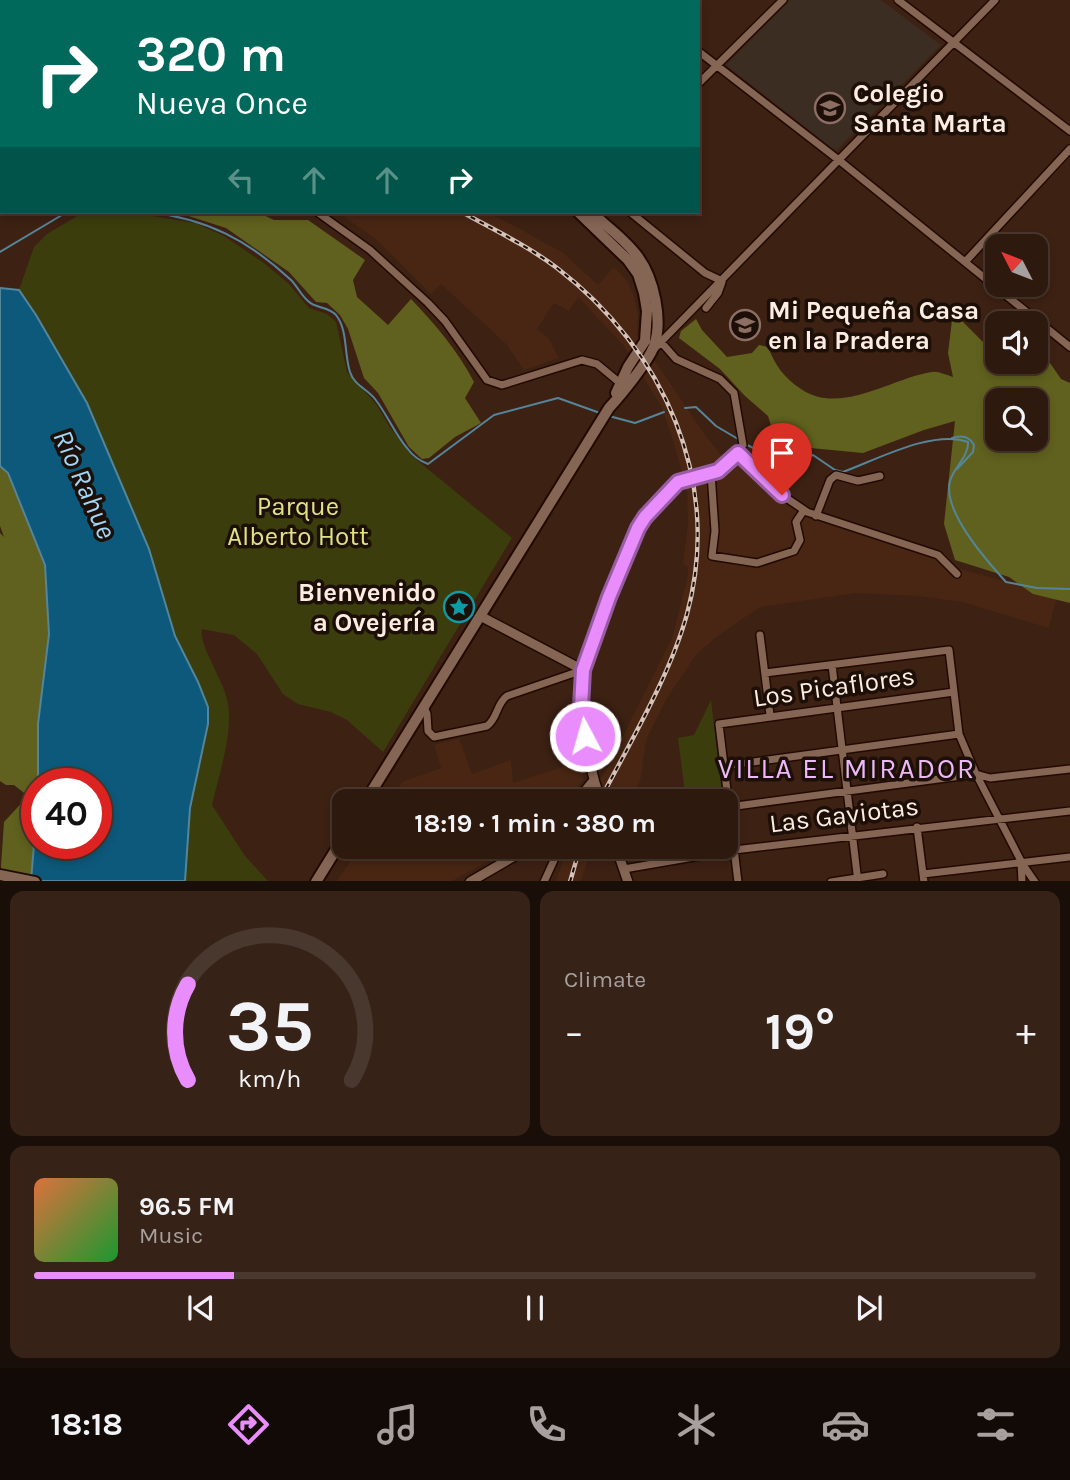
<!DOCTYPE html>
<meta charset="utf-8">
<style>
body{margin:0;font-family:Karla,sans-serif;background:#362217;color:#f1f3f6;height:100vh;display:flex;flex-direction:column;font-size:26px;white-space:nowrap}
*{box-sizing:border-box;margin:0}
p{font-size:23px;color:#a7a09e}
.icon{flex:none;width:38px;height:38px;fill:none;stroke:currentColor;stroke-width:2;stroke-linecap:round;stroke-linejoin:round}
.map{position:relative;height:881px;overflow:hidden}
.drawer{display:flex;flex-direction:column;gap:10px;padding:10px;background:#190e08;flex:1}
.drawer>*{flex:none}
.hud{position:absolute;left:0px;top:0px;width:700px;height:214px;box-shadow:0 4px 10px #0003,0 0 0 2px #49382e;background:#00695c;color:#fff;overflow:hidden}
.needle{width:46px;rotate:312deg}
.buttons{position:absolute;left:985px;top:234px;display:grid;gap:14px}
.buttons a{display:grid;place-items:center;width:63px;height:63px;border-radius:14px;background:#2e190e;box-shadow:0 4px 10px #0003,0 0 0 2px #49382e;font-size:35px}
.speed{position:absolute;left:21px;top:768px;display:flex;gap:14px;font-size:35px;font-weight:700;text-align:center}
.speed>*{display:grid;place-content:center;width:91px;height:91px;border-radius:50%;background:#2e190e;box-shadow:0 4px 10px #0003,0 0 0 2px #49382e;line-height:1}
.speed .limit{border:10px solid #d22;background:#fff;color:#111}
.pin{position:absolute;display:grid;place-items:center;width:60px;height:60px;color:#fff;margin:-72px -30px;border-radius:50% 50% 50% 0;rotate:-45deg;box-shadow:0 0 7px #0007}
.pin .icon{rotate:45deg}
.me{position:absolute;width:77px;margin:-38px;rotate:354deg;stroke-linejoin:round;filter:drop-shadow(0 0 5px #0008)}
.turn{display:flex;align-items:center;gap:24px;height:147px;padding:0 21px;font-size:32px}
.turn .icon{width:91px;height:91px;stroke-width:2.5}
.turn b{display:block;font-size:49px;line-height:60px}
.lanes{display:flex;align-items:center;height:66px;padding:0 21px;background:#0003;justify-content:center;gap:35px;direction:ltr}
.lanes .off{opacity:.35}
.big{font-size:52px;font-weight:700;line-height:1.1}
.drawer .tile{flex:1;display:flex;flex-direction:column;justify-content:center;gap:10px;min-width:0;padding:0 24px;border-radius:14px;background:#362217}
.drawer .dial{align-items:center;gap:0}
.dial svg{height:182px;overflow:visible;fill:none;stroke:#49382e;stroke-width:7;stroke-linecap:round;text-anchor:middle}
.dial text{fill:#f1f3f6;stroke:none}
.song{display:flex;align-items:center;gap:21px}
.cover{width:84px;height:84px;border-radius:10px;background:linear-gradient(135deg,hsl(20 70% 55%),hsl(130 70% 35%))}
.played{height:7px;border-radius:4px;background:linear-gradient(90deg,#ea8dfc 20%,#49382e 20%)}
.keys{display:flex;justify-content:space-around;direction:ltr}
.heat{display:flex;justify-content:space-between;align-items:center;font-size:38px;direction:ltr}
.drawer .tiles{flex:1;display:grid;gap:10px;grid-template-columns:1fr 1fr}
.tile:last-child{grid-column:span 2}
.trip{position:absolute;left:332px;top:789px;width:406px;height:70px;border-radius:14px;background:#2e190e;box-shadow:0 4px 10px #0003,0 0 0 2px #49382e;font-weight:700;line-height:70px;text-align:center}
.tabs{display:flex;height:112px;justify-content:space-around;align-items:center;background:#120a06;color:#a7a09e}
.tabs .icon{width:49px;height:49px}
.tabs .selected{color:#ea8dfc}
.tabs b{font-size:32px;color:#f1f3f6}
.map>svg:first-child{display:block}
.built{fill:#482613}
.education{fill:#3c2d22}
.green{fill:#3c3d0d}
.forest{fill:#60611e;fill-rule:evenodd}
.water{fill:#0d597b;stroke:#55859a;stroke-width:2}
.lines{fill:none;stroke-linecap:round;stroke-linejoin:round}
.stream{stroke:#55859a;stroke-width:2}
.primary-tunnel{stroke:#5a3f32;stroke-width:12;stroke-dasharray:12 6;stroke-linecap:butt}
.minor-casing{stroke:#230a00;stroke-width:10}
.tertiary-casing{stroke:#230a00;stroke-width:12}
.secondary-casing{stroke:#230a00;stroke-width:14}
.primary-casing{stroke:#230a00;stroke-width:16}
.minor{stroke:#856554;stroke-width:7}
.tertiary{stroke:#856554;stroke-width:9}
.secondary{stroke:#856554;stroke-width:10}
.primary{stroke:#cc8676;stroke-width:12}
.rail-casing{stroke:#d7c2b7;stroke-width:4.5}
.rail{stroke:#1b0f08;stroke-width:2;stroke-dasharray:5;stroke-linecap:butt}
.route-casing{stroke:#985ca4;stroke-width:18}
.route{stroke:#ea8dfc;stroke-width:12}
.labels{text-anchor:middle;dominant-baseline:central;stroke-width:7;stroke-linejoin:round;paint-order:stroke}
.poi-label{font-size:26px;font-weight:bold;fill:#feebe1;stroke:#1b0f08;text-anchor:start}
.park-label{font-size:26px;fill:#e0e384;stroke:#1b0f08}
.street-label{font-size:26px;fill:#feebe1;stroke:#1b0f08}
.water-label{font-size:28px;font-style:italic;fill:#a1d6f6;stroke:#1b0f08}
.neighbourhood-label{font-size:28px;letter-spacing:2px;fill:#ecb9f6;stroke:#1b0f08}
</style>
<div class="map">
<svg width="1070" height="882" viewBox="0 0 1070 882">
<rect width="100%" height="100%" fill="#3d2113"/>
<path class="built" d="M337,212H488L562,252L598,285L614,267L628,282L634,296L638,314L637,334L705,435L731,467L744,456L792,498L821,514L946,554L957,568L1057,596L1049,628L962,602L919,596L856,593L760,607L715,638L696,655L667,698L646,740L641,777L634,797L624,801H613L612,799L611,801H586L585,799L605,772L672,638L687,580L688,567L683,565L688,524L687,492L674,443L661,406L624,346L578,297L569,311L554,303L537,329L549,339L559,358L524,370L506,344L441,284L431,294L376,239Z
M459,738L472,774L511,760L513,783L580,761L584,779L566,801H389L402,782L441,768L434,745Z
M360,847H514L452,881H337Z
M568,847H592L581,881H556Z"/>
<path class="education" d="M790,0H881L941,45L836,151L726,65Z"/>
<path class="green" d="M84,212H128L195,223L224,236L264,263L289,284L309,308L327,314L336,322L347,372L376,404L389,426L412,456L512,538L383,752L347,720L331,712L298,704L283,694L257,654L234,635L202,629C198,645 225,682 228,704C233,734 219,775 212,805L245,856L268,881H185L190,808L208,724V707L198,682L175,636L163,597L19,290L34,247L47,234Z
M711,700L723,801H686L678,738L694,735Z"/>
<path class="forest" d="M176,212H257L274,220H308L365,260L353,280L357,297L388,325L411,299C435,324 458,351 474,382L465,398L481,423L455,437L429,458L422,459L409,447L378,393L364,378L348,329L340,315L327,303L316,302L289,272L226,228Z
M953,312L995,354H997L998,362H1036V358L1048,360L1061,379L1070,383V603L1033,594L1009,577L955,560L944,524L955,421L924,430L863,453L800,447L794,450L775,438L768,416L745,396L720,369L679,338L681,331L696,319L702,330L727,357L752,353L759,345L768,347C775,365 784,378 801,389C841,416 891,378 932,372C938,371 946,375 953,377L948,353ZM998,401H1036V439H998Z
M0,466L8,473L45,565L49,634L38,724L39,773L31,881H0L4,822L28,796L14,785H6L0,781V533L4,537L0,526Z"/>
<path class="water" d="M0,288L19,290L36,315L87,403L149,549L175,636L198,682L208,707V724L190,808L185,881H31L37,808V844H96V784H38V724L49,634L45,565L8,473L0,466Z"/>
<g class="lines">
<path class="stream" d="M149,212C207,219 248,240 291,280C297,286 301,295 308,301C316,309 328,306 336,315C348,330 344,354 350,372C354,385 367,389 375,399C387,414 394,433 407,448C412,455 420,461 428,464L494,415L558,398L600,413
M0,252L67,212
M685,408L696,407L716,426L738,439
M609,416L635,423L664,412
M952,438C962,435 969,436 974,445L973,452L957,469
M745,444L785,463H793L813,455L835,470L843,472C876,460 933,429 968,442C969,456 954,467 950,481C942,511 987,561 1006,582L1037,588L1070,589"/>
<path class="primary-tunnel" d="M0,124L2,122"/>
<g class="minor-casing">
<path id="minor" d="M531,0L533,2
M628,0L631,2
M898,0L1070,131
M698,51L840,161L1070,347
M0,66L2,68
M698,84L783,0
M0,202H2
M317,212L370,250L428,303L445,321L487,380L502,385L582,360L597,364L620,383
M630,212L705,273L722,281
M965,262L1070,149
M706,308L718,293L722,282
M661,342L676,359L720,379L734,393L743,445
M656,347L995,0
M711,473L715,531L712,556L757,563L794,551L800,540L796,522L804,510
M816,516L830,480L836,475L858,481L880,476
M760,635L770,715
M832,665L858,882
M765,673L949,650L959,734L976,774L1021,861L1022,882
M424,707L427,714L428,731L434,737L487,726C498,718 496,704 507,696L583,670L609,597L645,517L678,483L718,471L738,453L782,495L807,512L938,555L957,574
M724,766L959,734
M729,807L976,774L990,778L1070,769
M917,827L924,882
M1021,862L1035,882
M624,869L734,850L1070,811
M923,874L1070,857
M544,882L560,847
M738,882L719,724L954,692
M831,882L883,874"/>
</g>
<g class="tertiary-casing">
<path id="tertiary" d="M328,2L329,0
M484,618L583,670C577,714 587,760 601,802
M576,802L594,780
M616,847L628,882
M470,882L530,847"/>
</g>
<g class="secondary-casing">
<path id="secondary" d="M77,0L79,2
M0,29L2,28
M578,212L628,260L638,274L644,293L647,311L645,341L628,367L616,393
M365,802L609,408C621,395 648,362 654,346C663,320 654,279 638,257C626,240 606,226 591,212
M0,875L35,882
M316,882L345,835"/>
</g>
<g class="primary-casing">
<path id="primary" d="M361,0L364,2
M95,2L96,0
M115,2L117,0
M557,2L558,0
M568,2L570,0
M0,102L2,100"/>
</g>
<use href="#minor" class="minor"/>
<use href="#tertiary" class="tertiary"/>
<use href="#secondary" class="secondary"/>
<use href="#primary" class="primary"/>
<g class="rail-casing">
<path id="rail" d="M0,129H2
M462,212C494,230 528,246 557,268C664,350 723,481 687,614C670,676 629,744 599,802
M570,882L580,847"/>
</g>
<use href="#rail" class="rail"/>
</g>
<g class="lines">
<g class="route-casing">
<path id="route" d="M585,736L581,707L583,670L609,597L638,528L645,517L678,482L718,471L738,453L782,495"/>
</g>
<use href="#route" class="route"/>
</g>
<defs>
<g id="school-ring" transform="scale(1.575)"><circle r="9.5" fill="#1b0f08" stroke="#8d6e63" stroke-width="1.5"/><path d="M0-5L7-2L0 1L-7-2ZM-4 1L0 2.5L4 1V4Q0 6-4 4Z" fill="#8d6e63"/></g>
<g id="sight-ring" transform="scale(1.575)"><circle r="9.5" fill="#1b0f08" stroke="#0f9aa8" stroke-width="1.5"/><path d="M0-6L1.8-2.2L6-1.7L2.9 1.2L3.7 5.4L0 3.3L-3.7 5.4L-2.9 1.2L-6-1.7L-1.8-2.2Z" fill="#0f9aa8"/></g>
</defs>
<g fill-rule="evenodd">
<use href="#school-ring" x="830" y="108"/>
<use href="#school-ring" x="745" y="325"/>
<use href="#sight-ring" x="459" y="607"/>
</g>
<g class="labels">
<g class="poi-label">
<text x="853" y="93">Colegio<tspan x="853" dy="30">Santa Marta</tspan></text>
<text x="768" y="310">Mi Pequeña Casa<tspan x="768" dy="30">en la Pradera</tspan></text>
<text x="436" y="592" text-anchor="end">Bienvenido<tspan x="436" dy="30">a Ovejería</tspan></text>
</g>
<g class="park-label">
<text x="298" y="506">Parque<tspan x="298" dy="30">Alberto Hott</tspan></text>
</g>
<g class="street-label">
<text transform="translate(834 687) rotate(-8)">Los Picaflores</text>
<text transform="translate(844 815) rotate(-7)">Las Gaviotas</text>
</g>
<g class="water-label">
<text transform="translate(85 484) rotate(66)">Río Rahue</text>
</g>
<g class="neighbourhood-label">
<text x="847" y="768">VILLA EL MIRADOR</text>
</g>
</g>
</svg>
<div class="buttons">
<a><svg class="needle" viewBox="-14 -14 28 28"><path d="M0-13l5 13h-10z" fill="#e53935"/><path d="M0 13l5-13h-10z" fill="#a7a09e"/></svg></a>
<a><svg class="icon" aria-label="sound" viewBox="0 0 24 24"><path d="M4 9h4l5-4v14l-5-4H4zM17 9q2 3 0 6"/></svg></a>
<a><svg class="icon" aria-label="search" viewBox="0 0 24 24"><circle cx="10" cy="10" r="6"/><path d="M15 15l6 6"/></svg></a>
</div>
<div class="speed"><div class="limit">40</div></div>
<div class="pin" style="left:782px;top:495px;background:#d93025"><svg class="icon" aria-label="arrive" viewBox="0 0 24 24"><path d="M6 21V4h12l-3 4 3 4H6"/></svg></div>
<svg class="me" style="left:585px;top:736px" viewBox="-20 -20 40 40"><circle r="17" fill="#ea8dfc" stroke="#fff" stroke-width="3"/><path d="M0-11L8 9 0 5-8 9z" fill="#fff"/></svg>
<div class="trip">18:19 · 1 min · 380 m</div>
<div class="hud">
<div class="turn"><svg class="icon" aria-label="right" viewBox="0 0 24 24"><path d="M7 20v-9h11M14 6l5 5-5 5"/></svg><div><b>320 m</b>Nueva Once</div></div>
<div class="lanes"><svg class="icon off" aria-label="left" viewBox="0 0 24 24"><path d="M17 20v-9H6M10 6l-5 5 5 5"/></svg><svg class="icon off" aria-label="ahead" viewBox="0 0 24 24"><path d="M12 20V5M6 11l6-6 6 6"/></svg><svg class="icon off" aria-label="ahead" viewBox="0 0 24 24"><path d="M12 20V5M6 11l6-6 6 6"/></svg><svg class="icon" aria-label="right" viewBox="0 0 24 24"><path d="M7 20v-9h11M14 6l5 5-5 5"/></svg></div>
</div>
</div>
<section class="drawer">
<div class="tiles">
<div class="tile dial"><svg viewBox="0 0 100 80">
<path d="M14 69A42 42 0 1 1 86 69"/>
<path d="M14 69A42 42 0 0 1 14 27" stroke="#ea8dfc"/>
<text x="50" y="56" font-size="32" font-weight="700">35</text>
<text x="50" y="72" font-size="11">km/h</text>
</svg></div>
<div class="tile"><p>Climate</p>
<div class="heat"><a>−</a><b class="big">19°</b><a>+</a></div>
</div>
<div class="tile">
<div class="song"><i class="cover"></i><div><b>96.5 FM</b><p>Music</p></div></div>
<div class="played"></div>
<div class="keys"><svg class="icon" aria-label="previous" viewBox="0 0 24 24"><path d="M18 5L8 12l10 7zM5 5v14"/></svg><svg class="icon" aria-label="pause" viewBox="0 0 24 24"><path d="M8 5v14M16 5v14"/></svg><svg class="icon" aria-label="next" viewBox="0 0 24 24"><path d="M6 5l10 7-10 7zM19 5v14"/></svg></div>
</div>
</div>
</section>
<nav class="tabs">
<b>18:18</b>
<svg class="icon selected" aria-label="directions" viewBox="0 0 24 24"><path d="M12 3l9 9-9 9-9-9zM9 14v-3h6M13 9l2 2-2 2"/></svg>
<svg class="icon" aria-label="music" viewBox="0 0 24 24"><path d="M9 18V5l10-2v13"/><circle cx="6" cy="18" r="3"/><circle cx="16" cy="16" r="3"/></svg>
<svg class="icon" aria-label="phone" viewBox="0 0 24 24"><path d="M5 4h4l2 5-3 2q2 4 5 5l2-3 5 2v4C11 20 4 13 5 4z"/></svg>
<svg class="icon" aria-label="climate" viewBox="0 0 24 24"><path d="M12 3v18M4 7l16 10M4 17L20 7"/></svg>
<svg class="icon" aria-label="car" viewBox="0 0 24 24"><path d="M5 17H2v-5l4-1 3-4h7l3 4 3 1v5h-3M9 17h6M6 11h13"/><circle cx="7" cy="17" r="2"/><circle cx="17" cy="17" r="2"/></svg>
<svg class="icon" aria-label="filters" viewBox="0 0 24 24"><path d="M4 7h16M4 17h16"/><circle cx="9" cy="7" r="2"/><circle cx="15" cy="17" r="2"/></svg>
</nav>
